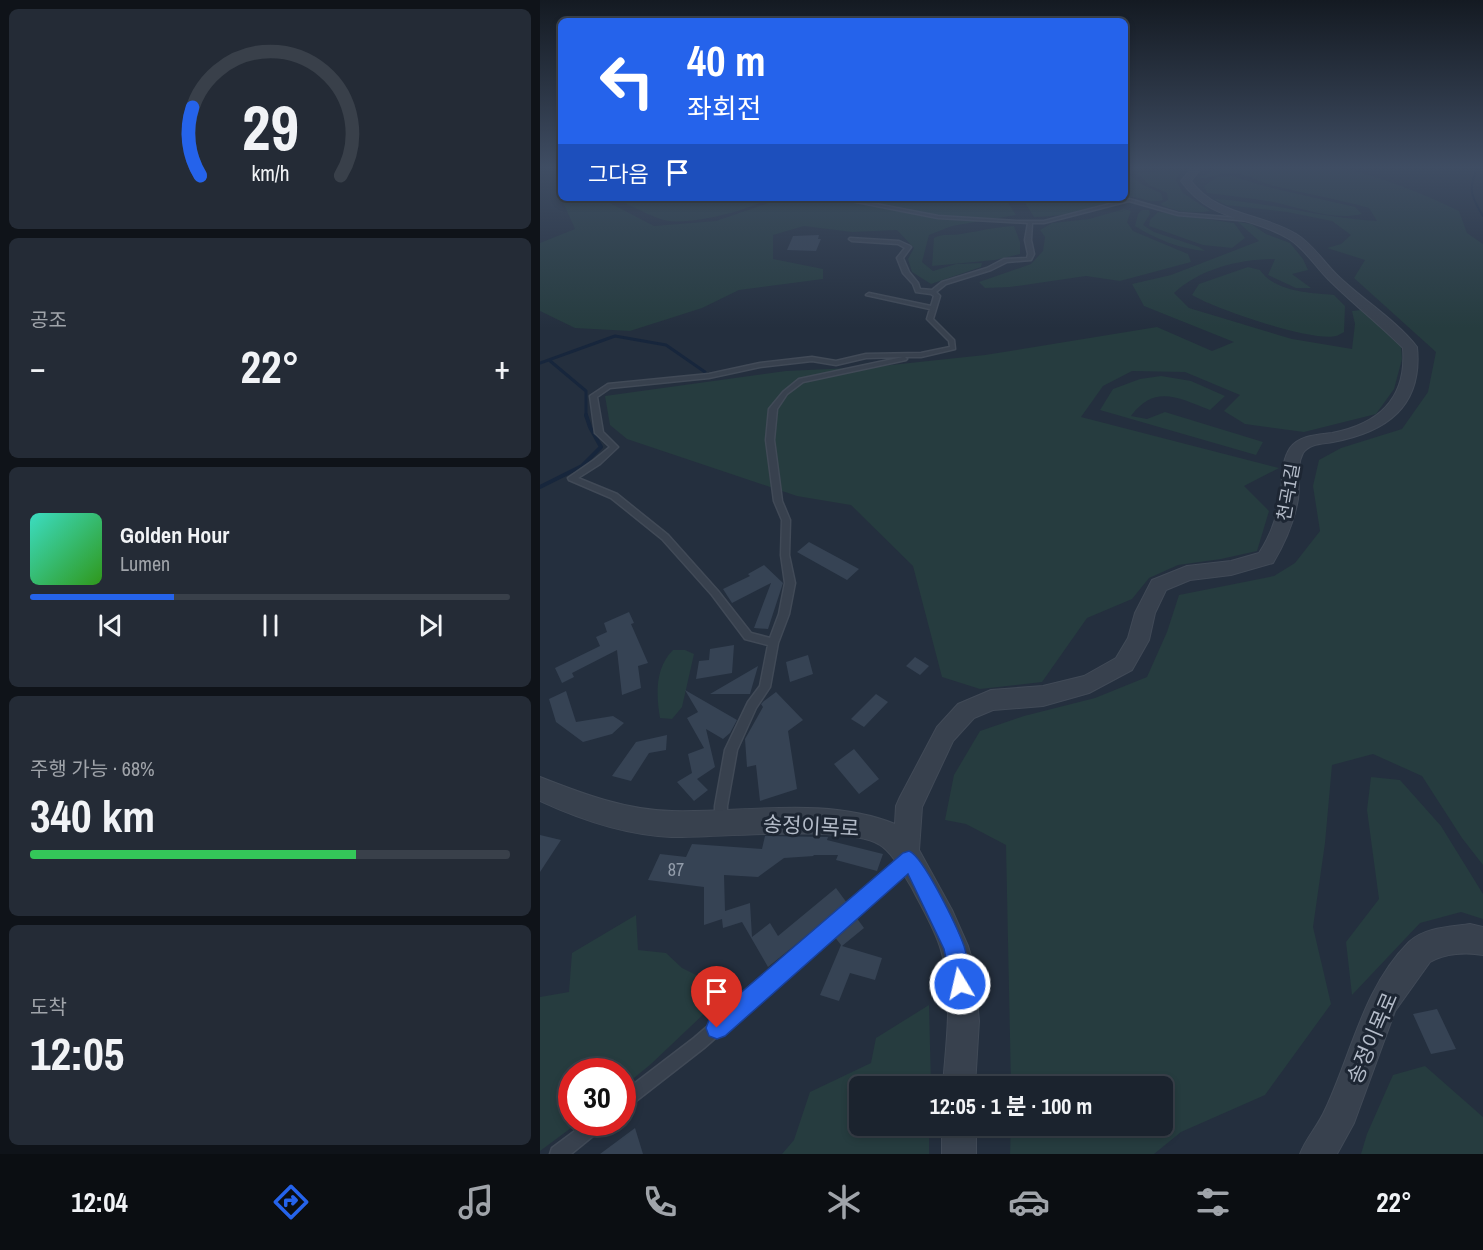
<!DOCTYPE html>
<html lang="ko">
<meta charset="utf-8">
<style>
body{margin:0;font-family:"Archivo Narrow","Noto Sans KR",sans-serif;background:#242b36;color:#f1f3f6;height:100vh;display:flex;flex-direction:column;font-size:22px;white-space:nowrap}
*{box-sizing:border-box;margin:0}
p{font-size:20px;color:#a0a4aa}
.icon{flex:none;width:33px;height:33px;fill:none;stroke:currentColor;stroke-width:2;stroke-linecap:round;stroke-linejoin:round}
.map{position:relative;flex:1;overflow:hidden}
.sheet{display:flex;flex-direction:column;gap:9px;padding:9px;background:#0f1319;width:540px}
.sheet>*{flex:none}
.guide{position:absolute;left:18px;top:18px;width:570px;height:183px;border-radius:9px;box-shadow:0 3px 9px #0003,0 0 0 2px #39404a;background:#2563eb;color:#fff;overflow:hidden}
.speed{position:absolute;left:18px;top:1058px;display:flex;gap:12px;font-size:30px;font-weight:700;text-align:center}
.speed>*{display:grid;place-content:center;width:78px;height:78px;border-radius:50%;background:#1b232e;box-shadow:0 3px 9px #0003,0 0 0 2px #39404a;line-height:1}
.speed .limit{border:9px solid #d22;background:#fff;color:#111}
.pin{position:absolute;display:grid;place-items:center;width:51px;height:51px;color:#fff;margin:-62px -26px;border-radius:50% 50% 50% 0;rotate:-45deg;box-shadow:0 0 6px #0007}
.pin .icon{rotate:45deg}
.me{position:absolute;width:66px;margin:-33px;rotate:351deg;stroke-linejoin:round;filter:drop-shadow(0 0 4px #0008)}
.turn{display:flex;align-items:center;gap:21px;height:126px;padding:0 30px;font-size:27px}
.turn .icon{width:78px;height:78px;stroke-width:2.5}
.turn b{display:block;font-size:42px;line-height:51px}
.then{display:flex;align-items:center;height:57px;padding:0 30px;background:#0003;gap:12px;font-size:22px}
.big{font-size:45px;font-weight:700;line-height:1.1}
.sheet .tile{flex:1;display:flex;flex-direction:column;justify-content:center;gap:9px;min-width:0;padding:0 21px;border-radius:9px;background:#242b36}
.sheet .dial{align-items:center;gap:0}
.dial svg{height:156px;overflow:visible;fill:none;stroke:#39404a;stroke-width:7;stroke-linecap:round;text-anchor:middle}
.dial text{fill:#f1f3f6;stroke:none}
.song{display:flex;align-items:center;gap:18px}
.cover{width:72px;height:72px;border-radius:9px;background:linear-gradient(135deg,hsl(170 70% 55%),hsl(110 70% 35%))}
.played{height:6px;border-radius:3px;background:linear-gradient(90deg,#2563eb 30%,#39404a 30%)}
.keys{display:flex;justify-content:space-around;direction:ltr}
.heat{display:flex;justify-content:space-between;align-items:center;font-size:33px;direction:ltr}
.charge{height:9px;border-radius:4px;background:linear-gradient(90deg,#34c759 68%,#39404a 0)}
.trip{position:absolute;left:309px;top:1076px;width:324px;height:60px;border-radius:9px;background:#1b232e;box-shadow:0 3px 9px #0003,0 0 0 2px #39404a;font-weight:700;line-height:60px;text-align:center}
.tab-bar{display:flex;height:96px;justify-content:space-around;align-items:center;background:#0b0e12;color:#a0a4aa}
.tab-bar .icon{width:42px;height:42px}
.tab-bar .selected{color:#2563eb}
.tab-bar b{font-size:27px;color:#f1f3f6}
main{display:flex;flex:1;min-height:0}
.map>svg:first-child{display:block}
.green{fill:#263c3f}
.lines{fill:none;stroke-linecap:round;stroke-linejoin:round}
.stream-far2{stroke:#17263c;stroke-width:2}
.stream-far1{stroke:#17263c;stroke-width:3}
.stream{stroke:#17263c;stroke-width:4}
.building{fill:#364354}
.lane-casing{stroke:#414a57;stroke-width:3}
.street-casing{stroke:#414a57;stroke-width:2}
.path{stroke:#3f5557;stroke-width:1.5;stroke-dasharray:2 2;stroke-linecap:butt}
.lane{fill:#38414e;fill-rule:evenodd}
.street{fill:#38414e;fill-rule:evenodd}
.route{fill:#2563eb;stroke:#184099;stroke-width:1.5}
.labels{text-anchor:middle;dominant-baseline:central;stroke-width:6;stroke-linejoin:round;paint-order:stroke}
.street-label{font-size:18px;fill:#b4bcc9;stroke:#1d2633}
.near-number-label{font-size:18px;fill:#929caa}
.near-street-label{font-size:21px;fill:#b4bcc9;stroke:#1d2633}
</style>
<main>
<section class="sheet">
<div class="tile dial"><svg viewBox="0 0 100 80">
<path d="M14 69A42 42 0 1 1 86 69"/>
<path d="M14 69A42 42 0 0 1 10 34" stroke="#2563eb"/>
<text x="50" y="56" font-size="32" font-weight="700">29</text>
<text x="50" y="72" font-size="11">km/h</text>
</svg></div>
<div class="tile"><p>공조</p>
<div class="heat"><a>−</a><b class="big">22°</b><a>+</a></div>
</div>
<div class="tile">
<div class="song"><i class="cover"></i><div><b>Golden Hour</b><p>Lumen</p></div></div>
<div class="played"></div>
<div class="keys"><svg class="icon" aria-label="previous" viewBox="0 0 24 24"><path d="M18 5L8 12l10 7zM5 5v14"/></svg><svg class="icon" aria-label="pause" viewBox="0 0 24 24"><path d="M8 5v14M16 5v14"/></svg><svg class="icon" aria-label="next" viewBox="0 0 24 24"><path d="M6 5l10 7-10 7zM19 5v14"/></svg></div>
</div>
<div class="tile"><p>주행 가능 · 68%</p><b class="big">340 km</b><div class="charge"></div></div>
<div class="tile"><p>도착</p><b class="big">12:05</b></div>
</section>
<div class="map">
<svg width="943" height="1154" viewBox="0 0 943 1154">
<rect width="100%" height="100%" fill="#242f3e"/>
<path class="green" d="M585,166H639L598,169L588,173L601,184L621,193L623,200C610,204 605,198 592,197C578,196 567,203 555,207C535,213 515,217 494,217L482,198H585Z
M700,166C728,166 759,163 788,166C828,171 882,193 919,211L927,233L943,244V865L922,838L882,776L833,754L792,765L785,843L773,927L791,1004L725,1095L641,1132L614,1154H470L471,1125H622V1086H471L466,845L426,824L405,820L414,775L440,731L484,716L555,698L607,677L627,632L639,595L734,576L755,563L780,531L773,486L779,460L801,448L862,429L888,392L896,352L814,278L825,260L787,248L801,244L811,235L792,221L747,212L686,205L674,199C729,202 782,218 837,221L829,208C798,199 766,194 734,186C721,182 708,175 695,173C681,171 672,179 659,178L675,169Z
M641,169L636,180L643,193L670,211C654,214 634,212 620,204L628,200L627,193L609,185L597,173Z
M692,176L724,186L815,207L822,214C792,221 762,208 733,202C711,198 689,196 667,193L664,186L677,177Z
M21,189V198H73L68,202L114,226L176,221L243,198H465L476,215L412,226L389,235L382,262L393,271L416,264L442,263L441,267L391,284L372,272L368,259L374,248L357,230L312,232L264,226L233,235V259L283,269V279L199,290L162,308L90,331L35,328L0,311V243L35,229L18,191Z
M92,198H228C209,211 153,224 129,221C115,219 99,209 86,204Z
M584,209L591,211L587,222L593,231L648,254L651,262L580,281L546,276L470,287L445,288L439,282L491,264L503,251L505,237L500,230L512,223L549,219Z
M602,210H609L610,214L603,225L614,232L659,247L665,251C641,249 615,239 595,226L598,214Z
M618,212L694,223L705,238L692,248L663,245L609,226L610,220Z
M698,222L711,224L726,234L750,243L763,259L768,270L752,274L771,288H756L728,275L735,259C699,259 660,269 634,293L649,308L752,339L812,349L815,324L812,311L822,310L861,346L862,359L854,389L836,414L764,432L705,424L684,411L700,395L645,372L592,371L563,386L541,417L739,468L704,486L729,511L717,551L681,559L638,565L609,578L592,599L547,618L502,682L440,689L402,677L373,566L311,505L257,496L87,439L70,425L65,396L246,371L332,367L445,355L617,327L672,351L694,342L604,306L592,284L631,275L719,241Z
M474,226L480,242V254L455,260L392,266L394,238C403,233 411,236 421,234C439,231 455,227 474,226Z
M708,267L720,270C735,292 769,293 794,295L805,306L804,332C804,332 797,336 796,336C772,342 675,309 652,295L659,284Z
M621,376L651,381L685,396L670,410C638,398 615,384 591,416L607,419L625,412L723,442L716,455L560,410L573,389L600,379Z
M133,650H145L154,654L142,707L132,719L120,718C116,694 115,668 133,650Z
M831,777L860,780L901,826L943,894V919L921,912L880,923L812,995L806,942L839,899L827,810Z
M96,915L98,950L126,953L142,968L188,991L111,1064L83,1087L82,1071H32V1122H39L0,1151V997L29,992L32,953Z
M389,1005L391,1086H320V1125H389V1154H242L254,1140L270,1092L331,1063L336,1038Z
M885,1066L943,1117V1154H821L827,1134L853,1075Z"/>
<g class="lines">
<path class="stream-far2" d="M938,166C928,189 930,195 943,216"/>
<path class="stream-far1" d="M9,360L46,391V416
M0,363L75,336L126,345L165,372"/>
<path class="stream" d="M0,487L42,466L61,447L50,427L46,415"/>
</g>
<path class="building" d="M279,235L278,239H281L276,251L247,250L253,236Z
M269,542L319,569L307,580L257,552Z
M224,565L243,583L228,629L214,628L231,583L192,603L183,589L210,576L208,574Z
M89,612L94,623L91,624L108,663L98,666L101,688L82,695L77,650L32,673L34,677L22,683L15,668L60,646L56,637L67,632L64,623Z
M194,645L192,673L156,679L159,661L169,660L170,649Z
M268,655L273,674L250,682L246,662Z
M375,657L389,666L380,675L366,666Z
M218,666L210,694H170Z
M145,690L197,720L190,733L183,739L166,729L175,767L157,779L168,790L154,801L137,782L152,773L148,754L164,748L147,718L158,712Z
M26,691L36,722L73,716L84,723L72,734L43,742L16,722L9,699Z
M236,692L263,720L248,731L257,789L220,801L216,765L207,767L205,739L223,707L221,704L224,701Z
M336,694L348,702L324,727L311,719Z
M127,735L126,750L109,753L91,781L72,776L96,742Z
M314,749L339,779L319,794L294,764Z
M0,835L21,840L0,872Z
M225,836L288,837L287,840L343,854L337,871L296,860L298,855H273L274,856L244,858L218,877L184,875L185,911L210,903L212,937L230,923L238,936L296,888L307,903L228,967L202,922L183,928L182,919L164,925V887L108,880L120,854L146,857L152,844L222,849Z
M316,917L324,928L302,946L342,958L335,980L310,973L299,1001L280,995L301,945L294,936Z
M897,1009L916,1049L891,1054L873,1014Z
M95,1128L103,1154H60Z"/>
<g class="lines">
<g class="lane-casing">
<path id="lane" d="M296,198H305L398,216L477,221H504L589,199L638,213L710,219L712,220L710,221L638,215L589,201L504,223H492L491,240L494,254L491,260L467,262L451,270L406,284L396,292L400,296L393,319L414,340L415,349L381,357H365L367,359L366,360L263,382L247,394L237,409L234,440L242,501L250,520L249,555L255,583L249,614L238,643L230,687L216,708L197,750L187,806V821L185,825L181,827L177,825L175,821V806L185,750L208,702L220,686L228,645L205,639L172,595L122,539L71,498L29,480L28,478L54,460L70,447L55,433L50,396L68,384L169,374L220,363L272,357L296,361L326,354L381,353L410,347L409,341L387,319L390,309L326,295L329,293L391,306L394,296L391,294L376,292L373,284L363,273L357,258L365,248L358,244L312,241L309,239L310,238L359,241L370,246L371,247L363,258L369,272L378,283L380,289L392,290L402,282L447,268L464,259L487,258L488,254L485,240L488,223L398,218ZM363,357L259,379L243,392L229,409L226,440L234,501L242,520L241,555L245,583L239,614L230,638L211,633L178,591L128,535L77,494L38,478L60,464L78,447L63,432L57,397L70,388L169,378L220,367L272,361L296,365L326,358Z
M367,856L371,858L373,862L371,866L164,1048L87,1108L82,1110V1093L154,1038L363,858Z
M47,1122H67L64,1127L31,1154H10L12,1148Z"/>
</g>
<g class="street-casing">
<path id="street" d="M654,166H663L651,181C677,216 721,213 756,234C773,244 784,263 798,276C823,300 856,320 877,347C883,407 846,432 793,442C783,444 770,443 763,453C756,466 760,484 758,499C754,522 745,543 733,563L691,575L650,580L626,590L615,613L609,640L592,670L549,693L503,706L453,710L434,718L413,741L382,807L379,850L412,910L428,946L434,966L439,1021L435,1086H403C406,1041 414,995 401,950C395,929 382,908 372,888C363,874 354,854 340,845C308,824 175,838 131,837C86,835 41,820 0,801V777C43,794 86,810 132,811C205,813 285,796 355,824L356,806L360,797L397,727L418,704L451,690L503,686L544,676L576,658L588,638L595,613L612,580L647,566L691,561L719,553C731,535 738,514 741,493C743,477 741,462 750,448C760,435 777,435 792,433C839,424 867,398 863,348C839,324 812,303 788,279C775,266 765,249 749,239C710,215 671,223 641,181Z
M930,924L943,927V955C927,952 905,953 890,962L855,1011L814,1123L797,1154H760C766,1138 778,1126 785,1110C812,1053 823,988 869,942C885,927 910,927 930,924Z
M402,1125H436V1154H402Z"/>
</g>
<path class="path" d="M8,168L16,166"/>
<use href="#lane" class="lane"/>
<use href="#street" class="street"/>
</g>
<linearGradient id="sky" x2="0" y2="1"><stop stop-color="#141a22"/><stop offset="0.51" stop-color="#3f4d63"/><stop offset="1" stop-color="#3f4d63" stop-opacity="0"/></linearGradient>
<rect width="943" height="328" fill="url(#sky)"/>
<path class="route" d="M369,851C384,857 418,929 424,946C428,959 433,980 428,992L420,995L413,992L404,949L368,874L185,1036L177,1039L169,1036L166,1028L169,1020L363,853Z"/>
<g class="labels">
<g class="street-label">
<text transform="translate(748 492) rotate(-80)">천곡1길</text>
</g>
<g class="near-number-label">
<text x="136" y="869">87</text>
</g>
<g class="near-street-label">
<text transform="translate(271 826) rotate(3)">송정이목로</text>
<text transform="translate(832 1038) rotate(-67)">송정이목로</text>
</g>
</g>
</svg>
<div class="speed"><div class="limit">30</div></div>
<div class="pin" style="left:177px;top:1028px;background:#d93025"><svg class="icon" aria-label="arrive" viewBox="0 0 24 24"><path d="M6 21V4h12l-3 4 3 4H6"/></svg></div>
<svg class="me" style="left:420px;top:984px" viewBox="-20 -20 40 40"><circle r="17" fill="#2563eb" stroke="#fff" stroke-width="3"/><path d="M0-11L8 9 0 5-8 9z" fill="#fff"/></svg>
<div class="trip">12:05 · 1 분 · 100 m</div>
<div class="guide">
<div class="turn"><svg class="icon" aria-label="left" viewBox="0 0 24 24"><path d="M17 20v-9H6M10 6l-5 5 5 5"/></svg><div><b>40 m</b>좌회전</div></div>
<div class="then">그다음<svg class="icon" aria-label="arrive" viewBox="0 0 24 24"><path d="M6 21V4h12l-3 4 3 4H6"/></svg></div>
</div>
</div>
</main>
<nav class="tab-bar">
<b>12:04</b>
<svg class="icon selected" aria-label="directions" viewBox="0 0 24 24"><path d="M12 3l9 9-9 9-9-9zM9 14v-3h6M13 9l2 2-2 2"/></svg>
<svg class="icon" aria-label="music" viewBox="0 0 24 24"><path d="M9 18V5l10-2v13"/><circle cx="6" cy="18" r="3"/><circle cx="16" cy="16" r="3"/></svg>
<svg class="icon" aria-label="phone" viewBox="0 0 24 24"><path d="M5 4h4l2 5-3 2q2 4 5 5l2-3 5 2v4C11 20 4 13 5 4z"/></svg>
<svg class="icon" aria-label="climate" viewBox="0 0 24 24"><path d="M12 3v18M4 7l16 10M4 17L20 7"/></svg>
<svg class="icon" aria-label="car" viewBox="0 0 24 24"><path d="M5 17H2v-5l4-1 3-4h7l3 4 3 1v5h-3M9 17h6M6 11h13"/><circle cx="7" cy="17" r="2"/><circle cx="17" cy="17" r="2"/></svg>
<svg class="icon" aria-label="filters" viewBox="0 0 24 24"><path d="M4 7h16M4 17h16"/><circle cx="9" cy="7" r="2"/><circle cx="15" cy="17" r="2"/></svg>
<b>22°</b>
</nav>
